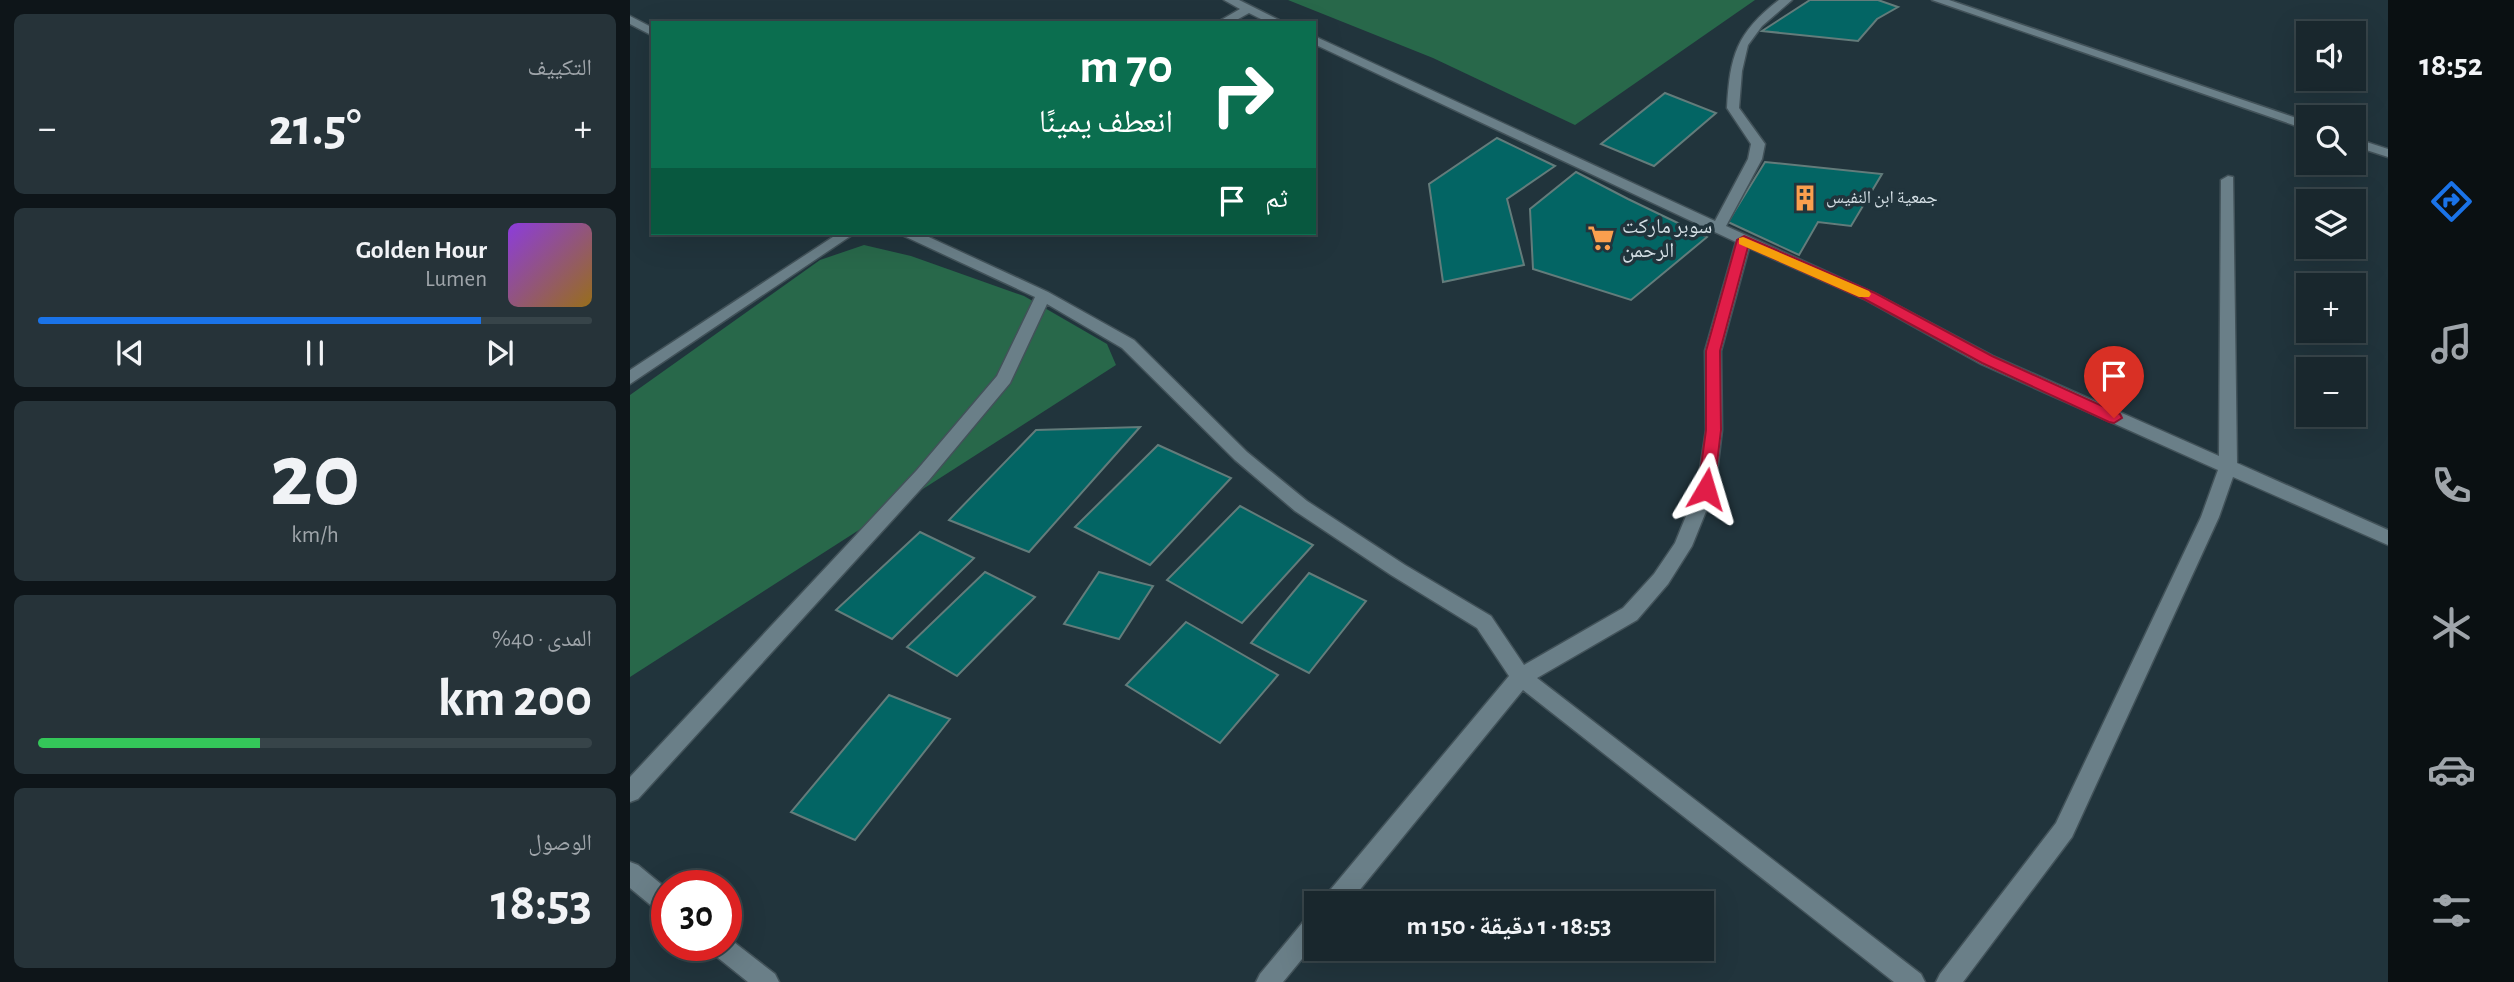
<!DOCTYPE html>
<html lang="ar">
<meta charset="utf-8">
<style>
body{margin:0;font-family:"Alegreya Sans","Noto Naskh Arabic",sans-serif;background:#263339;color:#f1f3f6;direction:rtl;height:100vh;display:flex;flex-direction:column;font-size:26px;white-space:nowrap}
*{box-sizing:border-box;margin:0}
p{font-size:23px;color:#9fa5aa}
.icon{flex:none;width:38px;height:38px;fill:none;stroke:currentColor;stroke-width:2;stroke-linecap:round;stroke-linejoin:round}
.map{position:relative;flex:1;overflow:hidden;direction:ltr}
.panel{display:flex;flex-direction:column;gap:14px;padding:14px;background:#0e1519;width:630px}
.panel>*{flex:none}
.banner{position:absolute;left:21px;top:21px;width:665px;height:214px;border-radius:0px;box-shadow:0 7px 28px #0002,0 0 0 2px #374449;direction:rtl;background:#0b6e4f;color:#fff;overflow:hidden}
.buttons{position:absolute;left:1666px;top:21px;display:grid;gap:14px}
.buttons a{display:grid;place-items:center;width:70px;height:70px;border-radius:0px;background:#19272d;box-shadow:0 7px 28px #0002,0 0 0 2px #374449;font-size:35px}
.speed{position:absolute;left:21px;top:870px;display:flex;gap:14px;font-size:35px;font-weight:700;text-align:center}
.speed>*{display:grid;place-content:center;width:91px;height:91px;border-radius:50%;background:#19272d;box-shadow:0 7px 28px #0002,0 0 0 2px #374449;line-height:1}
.speed .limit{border:10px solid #d22;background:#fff;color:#111}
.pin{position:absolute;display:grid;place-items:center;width:60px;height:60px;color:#fff;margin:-72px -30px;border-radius:50% 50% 50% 0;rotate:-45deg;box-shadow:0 0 7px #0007}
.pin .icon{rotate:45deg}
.me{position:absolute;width:77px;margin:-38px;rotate:7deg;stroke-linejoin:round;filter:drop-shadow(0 0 5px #0008)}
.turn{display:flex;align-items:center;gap:24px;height:147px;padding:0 28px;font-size:32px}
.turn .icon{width:91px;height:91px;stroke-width:2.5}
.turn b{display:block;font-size:49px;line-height:60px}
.then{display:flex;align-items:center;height:66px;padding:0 28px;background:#0003;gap:14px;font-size:26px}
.big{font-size:52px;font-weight:700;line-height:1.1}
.panel .card{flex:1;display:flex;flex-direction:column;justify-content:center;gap:10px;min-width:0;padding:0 24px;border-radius:10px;background:#263339}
.panel .dial{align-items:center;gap:0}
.dial b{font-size:91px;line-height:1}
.song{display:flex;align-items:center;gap:21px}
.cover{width:84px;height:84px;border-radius:10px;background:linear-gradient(135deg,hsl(270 70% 55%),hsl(40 70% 35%))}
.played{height:7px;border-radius:4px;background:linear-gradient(90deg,#1a73e8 80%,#374449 80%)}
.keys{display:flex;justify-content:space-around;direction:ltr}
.heat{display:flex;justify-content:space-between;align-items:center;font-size:38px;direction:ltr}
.charge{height:10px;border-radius:5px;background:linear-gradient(90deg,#34c759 40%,#374449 0)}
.trip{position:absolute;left:674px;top:891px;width:410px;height:70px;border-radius:0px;background:#19272d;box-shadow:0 7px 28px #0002,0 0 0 2px #374449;font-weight:700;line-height:70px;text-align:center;direction:rtl}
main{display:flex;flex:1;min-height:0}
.menu{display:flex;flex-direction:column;width:126px;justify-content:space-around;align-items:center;background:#0a1012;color:#9fa5aa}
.menu .icon{width:49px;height:49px}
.menu .active{color:#1a73e8}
.menu b{font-size:32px;color:#f1f3f6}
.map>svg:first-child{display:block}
.green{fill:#28684a}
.building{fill:#036564;stroke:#637c7b;stroke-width:2}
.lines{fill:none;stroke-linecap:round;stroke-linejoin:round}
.minor-casing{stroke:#425259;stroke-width:3}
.minor{fill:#6a7f88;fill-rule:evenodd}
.route{fill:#e11d48;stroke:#92132f;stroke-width:2}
.slow{fill:#f59e0b}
.labels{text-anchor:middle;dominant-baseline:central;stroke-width:7;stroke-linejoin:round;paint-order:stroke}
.far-poi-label{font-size:18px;fill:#d4dfe5;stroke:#21343c;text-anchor:start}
.poi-label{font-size:21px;fill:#d4dfe5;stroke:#21343c;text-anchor:start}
</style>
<main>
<nav class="menu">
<b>18:52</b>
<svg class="icon active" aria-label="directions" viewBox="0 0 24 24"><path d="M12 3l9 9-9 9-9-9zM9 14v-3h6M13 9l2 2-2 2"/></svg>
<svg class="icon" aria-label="music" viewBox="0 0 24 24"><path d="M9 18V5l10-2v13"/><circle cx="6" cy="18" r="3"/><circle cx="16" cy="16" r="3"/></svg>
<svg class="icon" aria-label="phone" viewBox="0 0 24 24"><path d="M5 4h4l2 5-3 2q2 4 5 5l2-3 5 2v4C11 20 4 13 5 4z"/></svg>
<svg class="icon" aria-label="climate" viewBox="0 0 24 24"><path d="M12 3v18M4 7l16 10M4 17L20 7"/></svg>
<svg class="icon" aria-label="car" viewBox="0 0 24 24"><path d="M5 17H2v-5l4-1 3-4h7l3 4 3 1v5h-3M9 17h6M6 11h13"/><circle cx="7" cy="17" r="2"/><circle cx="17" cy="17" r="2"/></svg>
<svg class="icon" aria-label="filters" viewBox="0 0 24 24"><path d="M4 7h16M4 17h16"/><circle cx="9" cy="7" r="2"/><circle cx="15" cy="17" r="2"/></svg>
</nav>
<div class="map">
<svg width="1758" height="982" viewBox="0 0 1758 982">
<rect width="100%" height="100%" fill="#21343c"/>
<path class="green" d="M658,0H1125L945,125L803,58Z
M234,245L281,256L394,296L477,344L486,365L0,677V395L190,260Z"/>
<path class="building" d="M1180,0H1248L1268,7L1247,19L1228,41L1132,31Z
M1035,93L1086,113L1024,166L971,144Z
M867,138L925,166L877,199L894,265L813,282L799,184Z
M1135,162L1252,174L1221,226L1188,222L1169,255L1098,222Z
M946,172L998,199L1077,237L1001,300L903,269L900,209Z
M510,427L399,552L319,520L406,430Z
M528,445L601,478L520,565L445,527Z
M610,506L683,545L612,623L537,580Z
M290,532L344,558L262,639L206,610Z
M355,572L405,597L327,676L277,647Z
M469,572L523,586L489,639L434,624Z
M679,573L736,601L679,673L621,643Z
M556,622L648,675L590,743L496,685Z
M259,695L320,719L225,840L161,812Z"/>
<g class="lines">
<g class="minor-casing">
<path id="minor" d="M594,0H609L655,23H639L619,13L601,23H586L610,9Z
M1149,0H1162L1132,26L1118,45L1112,71L1109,108L1135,144L1132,159L1096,226L1246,294L1363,356L1589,456L1591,180L1598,176L1603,177L1607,463L1758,530V545L1603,477L1589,517L1442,837L1333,982H1306L1310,974L1426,823L1571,517L1588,470L1351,364L1236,300L1119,248L1091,351L1092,430L1085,489L1062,546L1038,584L1007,620L907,678L1291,974L1295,982H1264L893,690L719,903H693L696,895L879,676L847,628L761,575L665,511L605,460L492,348L417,304L380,383L299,480L8,799L0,802V777L287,470L367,376L405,297L274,236L272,233H290L418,292L504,340L617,452L677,501L775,565L861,616L894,665L993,608L1024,574L1045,543L1067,489L1076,430L1075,351L1106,242L684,44V36L1085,221L1118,159L1121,144L1097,108C1100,56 1106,33 1149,0Z
M1302,0H1319L1678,122V130Z
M0,16L23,28V36L0,24Z
M1724,138L1758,149V157L1724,146Z
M209,233H225L0,384V370Z
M0,862L8,865L37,889V915L29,912L0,888Z
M686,912V942L653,982H626L630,974L678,916Z
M96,936L145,974L149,982H118L82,953L78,945H96Z"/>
</g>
<use href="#minor" class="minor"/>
</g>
<path class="route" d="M1114,236L1245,293L1362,356L1490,414L1492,418L1484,423L1479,422L1352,363L1236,300L1118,247L1090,351L1091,430L1084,489L1076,495L1071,493L1068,489L1076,430V351L1107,240Z"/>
<path class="slow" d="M1113,237L1239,291L1241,294L1239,297H1229L1109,244V238Z"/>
<defs>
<g id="building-bare" transform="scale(2.1)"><path d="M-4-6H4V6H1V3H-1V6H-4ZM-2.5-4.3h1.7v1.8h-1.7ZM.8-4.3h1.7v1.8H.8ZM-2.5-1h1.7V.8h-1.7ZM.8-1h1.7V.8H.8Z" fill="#fa9f4e" stroke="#21343c" stroke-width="2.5" paint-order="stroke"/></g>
<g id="supermarket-bare" transform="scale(2.1)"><path d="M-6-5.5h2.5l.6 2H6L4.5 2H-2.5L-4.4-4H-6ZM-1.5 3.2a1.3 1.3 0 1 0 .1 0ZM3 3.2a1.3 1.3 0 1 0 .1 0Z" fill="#fa9f4e" stroke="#21343c" stroke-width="2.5" paint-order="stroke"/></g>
</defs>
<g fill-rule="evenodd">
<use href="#building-bare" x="1175" y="198"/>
<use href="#supermarket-bare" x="971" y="238"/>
</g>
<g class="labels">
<g class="far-poi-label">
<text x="1196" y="198">جمعية ابن النفيس</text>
</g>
<g class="poi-label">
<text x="992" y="226">سوبر ماركت<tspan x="992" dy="24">الرحمن</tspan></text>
</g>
</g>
</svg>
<div class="buttons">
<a><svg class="icon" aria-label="sound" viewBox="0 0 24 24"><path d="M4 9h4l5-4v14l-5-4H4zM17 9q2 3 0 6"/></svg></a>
<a><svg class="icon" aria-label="search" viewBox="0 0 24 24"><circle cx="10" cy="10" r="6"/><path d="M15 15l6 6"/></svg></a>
<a><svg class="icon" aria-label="layers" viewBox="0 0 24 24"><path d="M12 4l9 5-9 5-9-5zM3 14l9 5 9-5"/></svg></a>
<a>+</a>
<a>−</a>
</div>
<div class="speed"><div class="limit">30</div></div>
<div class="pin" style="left:1484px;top:418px;background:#d93025"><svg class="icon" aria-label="arrive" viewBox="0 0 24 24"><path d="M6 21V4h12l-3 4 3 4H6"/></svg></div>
<svg class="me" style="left:1076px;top:489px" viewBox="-20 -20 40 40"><path d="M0-17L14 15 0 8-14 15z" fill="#e11d48" stroke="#fff" stroke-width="4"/></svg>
<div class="trip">18:53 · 1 دقيقة · 150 m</div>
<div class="banner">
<div class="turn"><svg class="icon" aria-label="right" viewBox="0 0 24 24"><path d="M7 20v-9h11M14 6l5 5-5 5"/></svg><div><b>70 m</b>انعطف يمينًا</div></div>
<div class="then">ثم<svg class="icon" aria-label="arrive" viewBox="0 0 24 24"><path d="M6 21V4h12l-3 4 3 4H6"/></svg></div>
</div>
</div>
<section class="panel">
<div class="card"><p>التكييف</p>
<div class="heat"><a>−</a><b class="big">21.5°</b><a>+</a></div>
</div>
<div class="card">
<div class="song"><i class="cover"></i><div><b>Golden Hour</b><p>Lumen</p></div></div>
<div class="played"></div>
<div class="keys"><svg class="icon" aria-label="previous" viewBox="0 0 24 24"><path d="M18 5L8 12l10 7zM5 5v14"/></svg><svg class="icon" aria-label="pause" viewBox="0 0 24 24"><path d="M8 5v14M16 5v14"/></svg><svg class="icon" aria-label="next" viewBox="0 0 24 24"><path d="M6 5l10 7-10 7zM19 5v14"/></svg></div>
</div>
<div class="card dial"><b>20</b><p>km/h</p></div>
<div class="card"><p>المدى · 40%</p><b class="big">200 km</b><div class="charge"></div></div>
<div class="card"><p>الوصول</p><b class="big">18:53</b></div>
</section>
</main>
